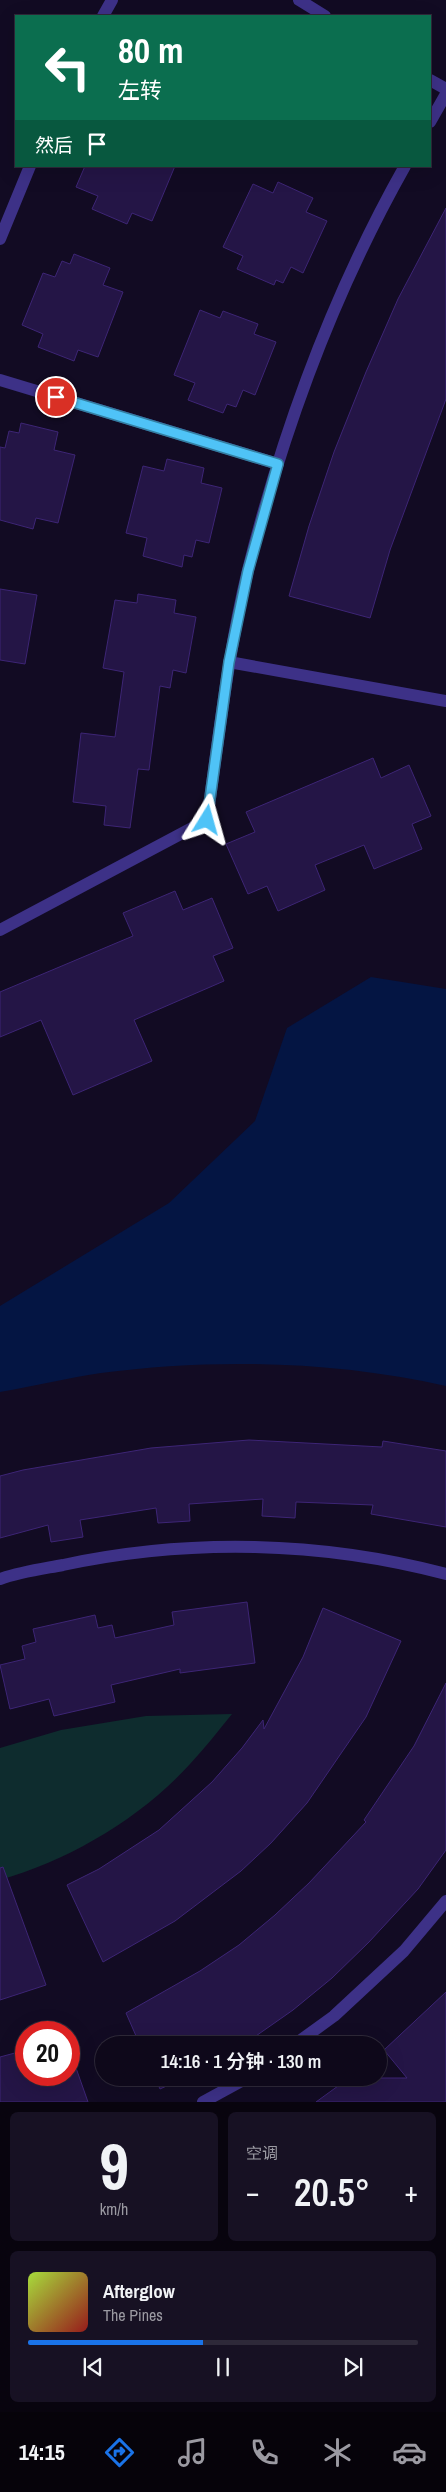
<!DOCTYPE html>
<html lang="zh">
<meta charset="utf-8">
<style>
body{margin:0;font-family:"Archivo Narrow","Noto Sans SC",sans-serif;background:#171123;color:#f1f3f6;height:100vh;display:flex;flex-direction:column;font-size:19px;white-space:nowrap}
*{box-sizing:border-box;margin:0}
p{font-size:16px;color:#9b9aa2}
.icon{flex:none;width:28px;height:28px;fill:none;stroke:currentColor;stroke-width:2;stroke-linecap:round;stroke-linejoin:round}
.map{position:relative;height:2102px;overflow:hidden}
.panel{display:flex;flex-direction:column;gap:10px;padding:10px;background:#08040e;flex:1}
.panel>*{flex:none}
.hud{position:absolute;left:15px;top:15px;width:416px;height:152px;border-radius:0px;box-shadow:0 5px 20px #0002,0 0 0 1px #2e2939;background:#0b6e4f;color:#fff;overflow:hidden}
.speed{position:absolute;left:15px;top:2021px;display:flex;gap:10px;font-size:25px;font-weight:700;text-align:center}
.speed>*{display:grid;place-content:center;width:65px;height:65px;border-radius:50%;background:#0e081a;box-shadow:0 5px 20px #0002,0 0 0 1px #2e2939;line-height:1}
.speed .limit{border:8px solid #d22;background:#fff;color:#111}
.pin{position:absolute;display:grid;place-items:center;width:42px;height:42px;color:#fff;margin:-21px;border:2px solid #fff;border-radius:50%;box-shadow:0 1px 5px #0007}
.me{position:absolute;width:55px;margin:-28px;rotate:8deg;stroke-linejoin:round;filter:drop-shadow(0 0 4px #0008)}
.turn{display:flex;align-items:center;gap:18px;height:105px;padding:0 20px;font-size:22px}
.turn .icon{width:65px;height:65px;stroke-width:2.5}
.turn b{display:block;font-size:35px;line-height:42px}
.then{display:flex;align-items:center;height:48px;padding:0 20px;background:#0003;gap:10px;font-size:19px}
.big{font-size:38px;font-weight:600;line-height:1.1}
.panel .widget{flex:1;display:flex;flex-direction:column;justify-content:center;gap:8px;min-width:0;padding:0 18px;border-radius:8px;background:#171123}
.panel .dial{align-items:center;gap:0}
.dial b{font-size:65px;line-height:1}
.song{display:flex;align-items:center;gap:15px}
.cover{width:60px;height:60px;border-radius:8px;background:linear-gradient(135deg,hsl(80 70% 55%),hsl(0 70% 35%))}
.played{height:5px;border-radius:2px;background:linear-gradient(90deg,#1a73e8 45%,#2e2939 45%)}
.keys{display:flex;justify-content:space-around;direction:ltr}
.heat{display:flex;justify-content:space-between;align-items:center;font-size:28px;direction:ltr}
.panel .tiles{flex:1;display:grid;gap:10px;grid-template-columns:1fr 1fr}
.widget:last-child{grid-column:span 2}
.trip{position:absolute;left:95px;top:2036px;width:292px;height:50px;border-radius:25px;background:#0e081a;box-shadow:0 5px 20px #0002,0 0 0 1px #2e2939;font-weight:600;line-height:50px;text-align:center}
.tabs{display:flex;height:80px;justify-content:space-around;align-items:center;background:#06030a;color:#9b9aa2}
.tabs .icon{width:35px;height:35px}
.tabs .selected{color:#1a73e8}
.tabs b{font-size:22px;color:#f1f3f6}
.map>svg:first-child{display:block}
.green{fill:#0e2c2e}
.water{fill:#041543}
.building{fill:#241546;stroke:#3d2575}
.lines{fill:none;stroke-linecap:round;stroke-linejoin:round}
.lane{stroke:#3d3187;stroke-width:12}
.route-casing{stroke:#337fa1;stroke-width:12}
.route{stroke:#4fc3f7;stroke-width:9}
</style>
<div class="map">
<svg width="446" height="2102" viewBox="0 0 446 2102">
<rect width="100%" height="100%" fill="#120b23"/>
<path class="green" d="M232,1714C218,1731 205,1748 190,1764C141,1818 70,1860 0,1880V1748L61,1730L146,1716Z"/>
<path class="water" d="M371,977L446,989V1386C335,1361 214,1358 101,1373C67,1378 34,1386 0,1392V1306L169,1203L255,1121L287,1028Z"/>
<path class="building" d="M85,166H175L152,221L132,213L127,224L92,209L98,196L76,187Z
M278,182L313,198L306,212L327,221L303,273L291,267L283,283L276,280L274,285L237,269L243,256L223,247L253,184L273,193Z
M446,208V399L390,550L370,618L289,596L309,526L334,452L366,372L398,299Z
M74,254L110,268L103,285L123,292L98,357L78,350L74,361L38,347L43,334L22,325L43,273L55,277L62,261L70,264Z
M200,310L220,318L223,311L258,324L254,334L276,342L255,395L243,390L236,407L227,404L223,413L188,400L195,383L174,375Z
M21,423L58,432L54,450L75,455L58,523L36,518L33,529L0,520V447L5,448L9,431L19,433Z
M167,459L204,468L201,483L222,488L209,543L196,540L192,557L184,555L182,567L143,556L147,538L126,533L143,466L164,471Z
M0,589L37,595L25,664L0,660Z
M138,594L176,600L174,613L196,617L186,673L173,670L170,688L160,686L149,770L138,769L130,828L104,825L106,806L73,802L81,733L115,737L124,672L103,668L115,600L137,603Z
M373,758L381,778L409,765L431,816L412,824L422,849L374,869L364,845L315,865L325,890L278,911L267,886L248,894L226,844L255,832L246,812Z
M175,891L183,910L212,898L233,948L213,956L224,981L134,1020L152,1061L73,1095L41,1020L0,1037V992L133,936L123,913Z
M249,1440L382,1447L383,1441L446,1451V1527L371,1514L373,1505L296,1502L295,1518L262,1516L263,1499L189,1504L190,1521L158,1523L156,1508L80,1520L83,1537L51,1542L48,1525L0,1538V1476L23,1470L151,1448Z
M247,1602L255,1663L180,1673V1669L111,1685L115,1702L54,1716L49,1699L10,1709L0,1665L25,1659L22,1646L36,1642L33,1629L95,1615L98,1628L112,1625L115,1638L174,1625L172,1612Z
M323,1608L401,1641L366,1717L307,1803L271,1843L241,1871L175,1921L103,1962L67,1885L99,1869L159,1830L212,1782L242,1748L263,1720L264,1729L303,1657Z
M446,1683V1850L418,1889L369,1942L332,1978L293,2010L243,2045H140L126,2013L200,1971L239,1945L275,1915L309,1883L366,1822L364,1820L414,1746Z
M3,1867L46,1985L0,2000V1868Z
M446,1992V2102H316L349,2078H407L384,2050Z
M69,2048L88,2102H0V2057L26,2050V2075H69Z
M155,2078H184L160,2089Z"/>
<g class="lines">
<path class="lane" d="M299,0L325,16
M103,16L112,0
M430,80L446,89
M430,122L446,94
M0,239L30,166
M0,380L278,464
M229,662L446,701
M0,930L207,820C219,736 228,652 248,570C283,430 334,292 405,166
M0,1579C20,1572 42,1569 63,1565C189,1538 321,1541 446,1574
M294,2045L334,2016L404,1951L446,1901
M203,2102L247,2078"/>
</g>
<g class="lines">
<g class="route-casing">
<path id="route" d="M56,397L278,464L248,571L229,662L207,820"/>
</g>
<use href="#route" class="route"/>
</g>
</svg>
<div class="speed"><div class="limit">20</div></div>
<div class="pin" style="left:56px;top:397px;background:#d93025"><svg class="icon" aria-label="arrive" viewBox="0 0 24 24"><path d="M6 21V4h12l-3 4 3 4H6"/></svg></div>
<svg class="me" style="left:207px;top:820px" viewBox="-20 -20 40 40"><path d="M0-17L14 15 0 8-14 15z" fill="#4fc3f7" stroke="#fff" stroke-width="4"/></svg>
<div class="trip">14:16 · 1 分钟 · 130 m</div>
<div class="hud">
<div class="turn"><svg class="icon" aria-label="left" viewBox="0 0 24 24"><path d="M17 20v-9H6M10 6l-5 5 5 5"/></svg><div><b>80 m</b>左转</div></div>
<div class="then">然后<svg class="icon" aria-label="arrive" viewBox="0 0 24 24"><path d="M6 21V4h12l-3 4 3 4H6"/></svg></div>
</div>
</div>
<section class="panel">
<div class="tiles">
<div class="widget dial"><b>9</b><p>km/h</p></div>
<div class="widget"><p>空调</p>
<div class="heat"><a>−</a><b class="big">20.5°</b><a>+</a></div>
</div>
<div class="widget">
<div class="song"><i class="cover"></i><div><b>Afterglow</b><p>The Pines</p></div></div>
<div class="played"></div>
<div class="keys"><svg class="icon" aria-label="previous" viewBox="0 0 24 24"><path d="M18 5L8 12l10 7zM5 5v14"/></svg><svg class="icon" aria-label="pause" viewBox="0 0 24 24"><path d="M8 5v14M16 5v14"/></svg><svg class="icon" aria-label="next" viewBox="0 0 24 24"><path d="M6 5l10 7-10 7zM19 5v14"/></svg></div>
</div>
</div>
</section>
<nav class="tabs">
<b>14:15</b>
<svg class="icon selected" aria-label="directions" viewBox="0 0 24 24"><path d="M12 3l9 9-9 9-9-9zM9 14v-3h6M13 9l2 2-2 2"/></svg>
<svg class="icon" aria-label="music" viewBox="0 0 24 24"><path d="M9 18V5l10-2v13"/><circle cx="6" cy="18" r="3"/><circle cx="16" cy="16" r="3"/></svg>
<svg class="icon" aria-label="phone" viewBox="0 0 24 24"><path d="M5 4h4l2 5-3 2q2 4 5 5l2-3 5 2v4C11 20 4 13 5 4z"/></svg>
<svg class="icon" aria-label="climate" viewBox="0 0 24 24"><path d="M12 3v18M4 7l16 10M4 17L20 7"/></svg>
<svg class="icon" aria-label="car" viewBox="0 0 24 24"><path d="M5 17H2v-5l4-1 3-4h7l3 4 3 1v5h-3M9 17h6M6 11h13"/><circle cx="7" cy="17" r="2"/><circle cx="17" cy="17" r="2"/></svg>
</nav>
